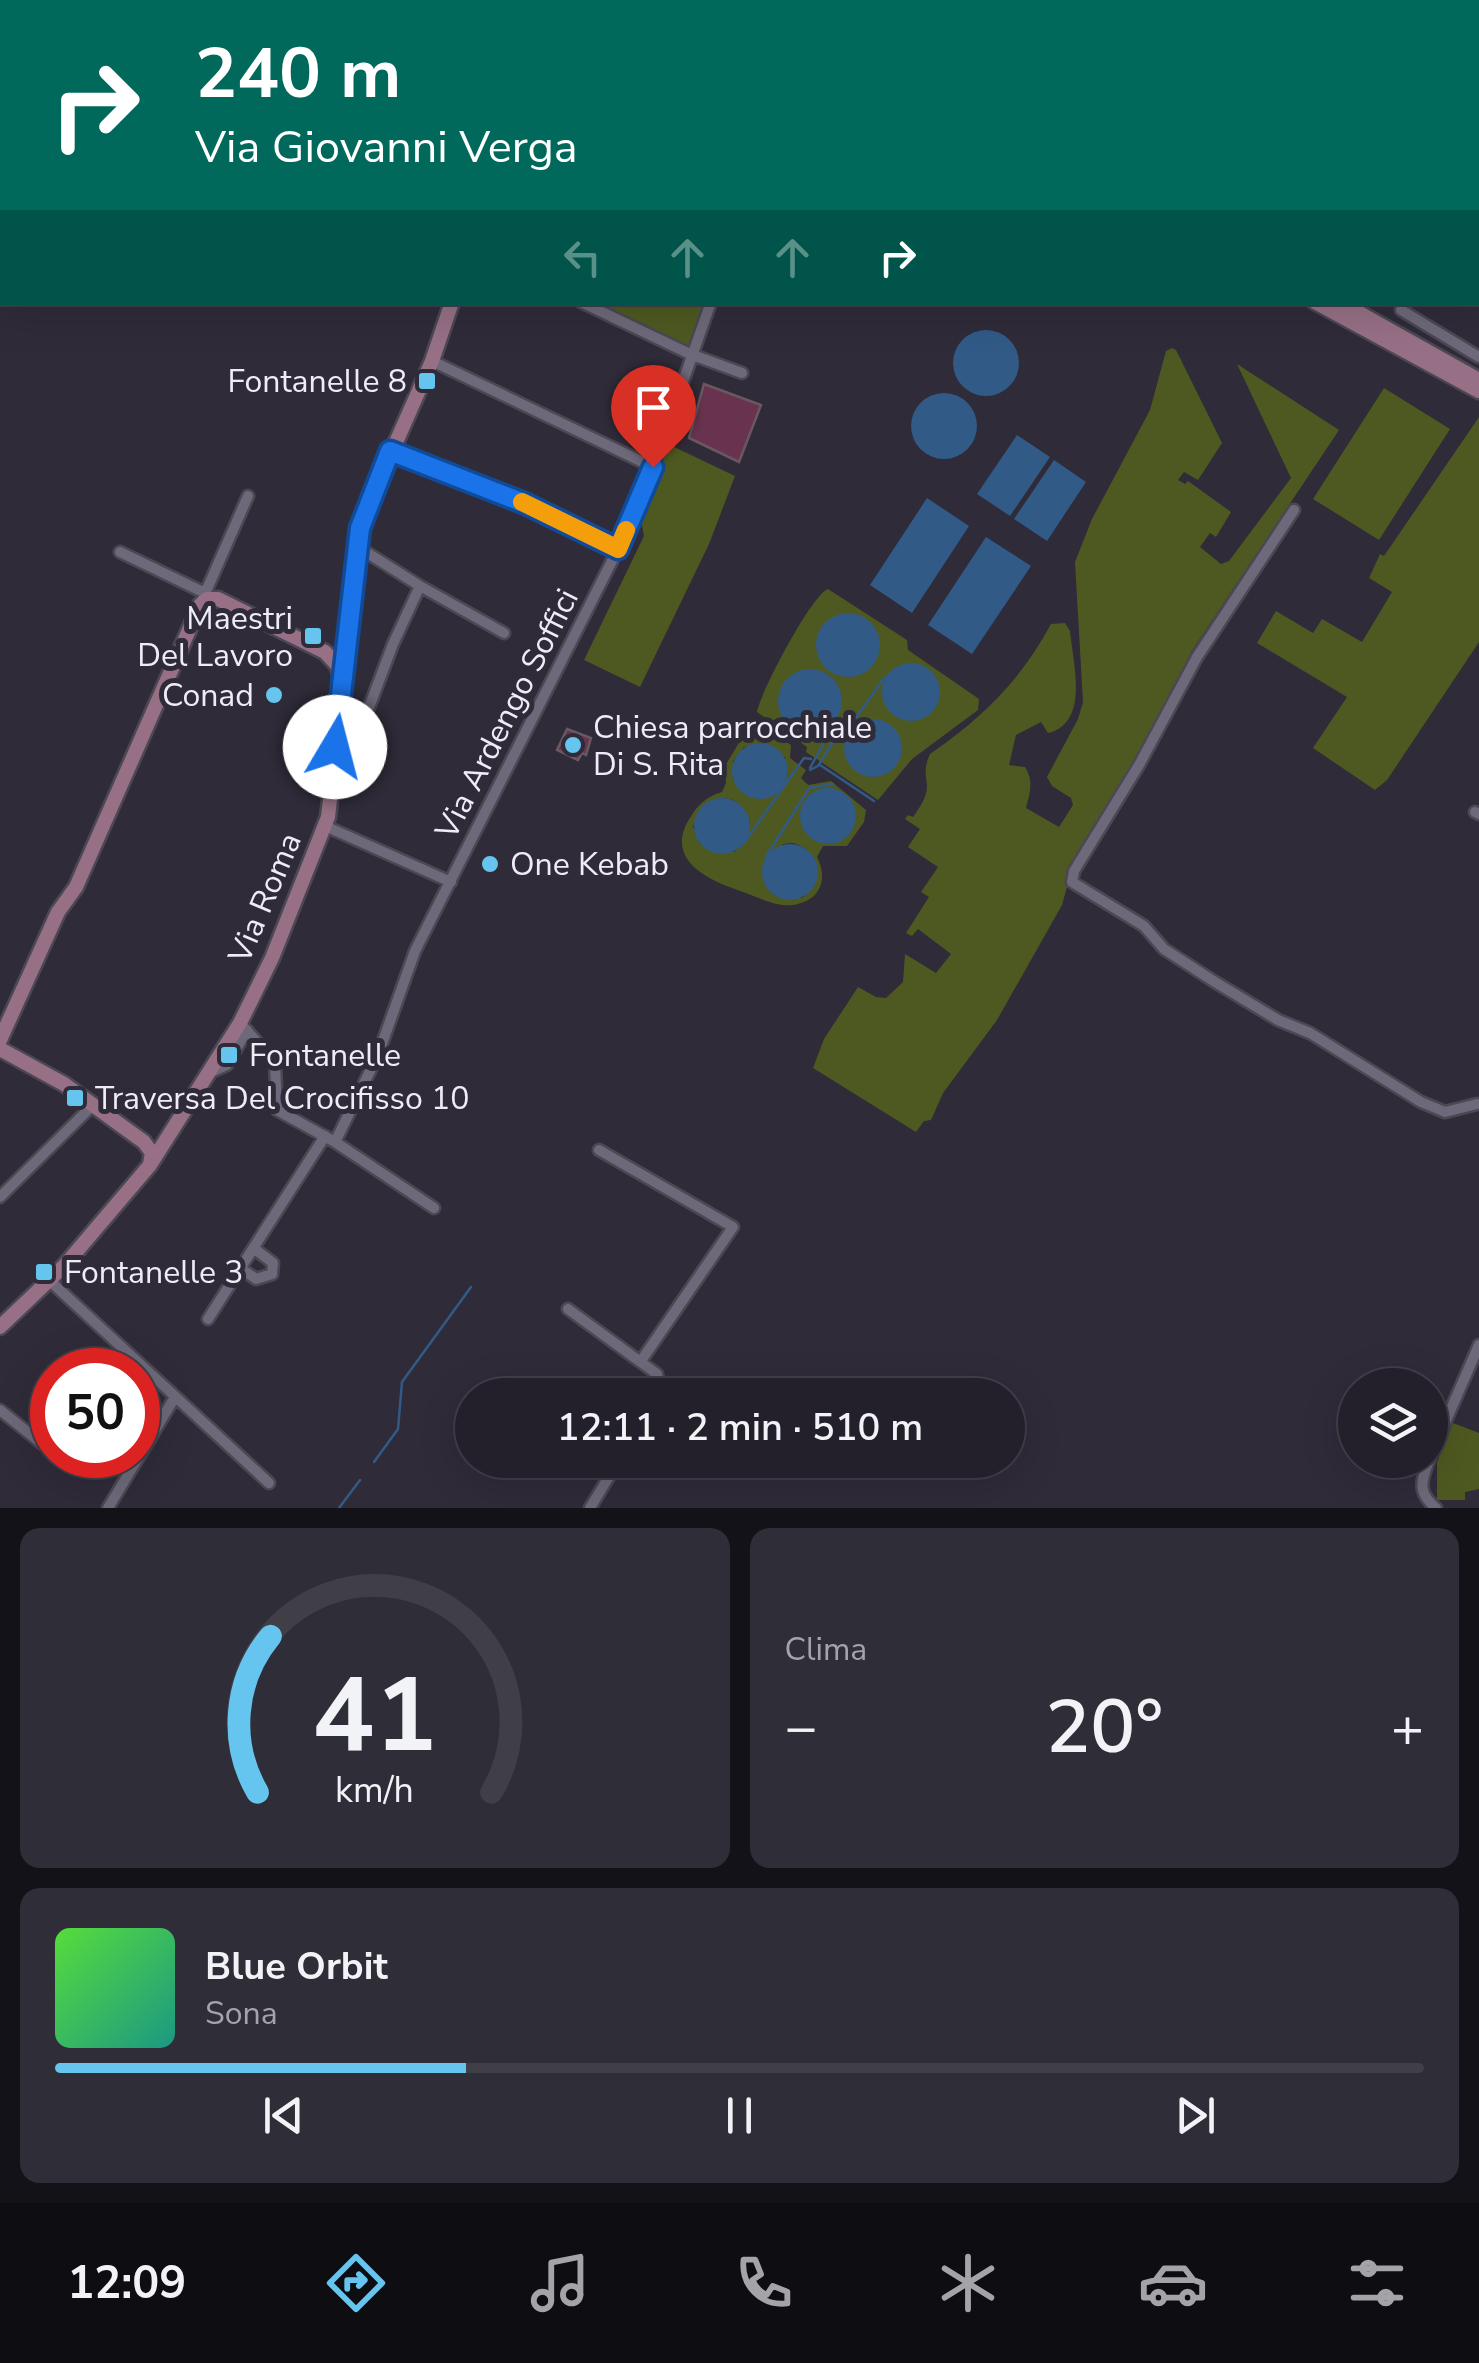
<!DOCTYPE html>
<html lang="it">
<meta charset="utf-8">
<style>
body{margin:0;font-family:"Nunito Sans",sans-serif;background:#2f2d37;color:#f1f3f6;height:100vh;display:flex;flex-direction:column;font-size:38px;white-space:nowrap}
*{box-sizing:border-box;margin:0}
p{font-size:32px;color:#a3a3a9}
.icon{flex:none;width:55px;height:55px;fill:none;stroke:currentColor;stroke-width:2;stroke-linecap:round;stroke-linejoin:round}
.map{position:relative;height:1508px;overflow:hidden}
.details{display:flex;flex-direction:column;gap:20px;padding:20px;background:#131218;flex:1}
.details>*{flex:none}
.banner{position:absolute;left:0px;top:0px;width:1480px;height:305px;box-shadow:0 10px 40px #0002,0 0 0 2px #403e47;background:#00695c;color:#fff;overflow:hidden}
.controls{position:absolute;left:1338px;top:1368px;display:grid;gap:20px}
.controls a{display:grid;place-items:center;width:110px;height:110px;border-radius:50%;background:#23202b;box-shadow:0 10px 40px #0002,0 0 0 2px #403e47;font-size:50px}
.speed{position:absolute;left:30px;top:1348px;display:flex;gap:20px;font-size:50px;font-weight:700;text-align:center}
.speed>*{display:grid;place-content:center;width:130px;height:130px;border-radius:50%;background:#23202b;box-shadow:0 10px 40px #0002,0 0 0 2px #403e47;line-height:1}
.speed .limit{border:15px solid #d22;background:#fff;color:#111}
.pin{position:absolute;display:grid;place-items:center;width:85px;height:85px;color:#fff;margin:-102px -42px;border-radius:50% 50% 50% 0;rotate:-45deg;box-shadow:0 0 10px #0007}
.pin .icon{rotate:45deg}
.me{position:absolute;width:110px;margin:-55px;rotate:8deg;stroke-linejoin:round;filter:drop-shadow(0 0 8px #0008)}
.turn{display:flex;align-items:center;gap:35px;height:210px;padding:0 30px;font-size:45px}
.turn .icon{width:130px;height:130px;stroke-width:2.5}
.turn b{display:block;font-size:70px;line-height:85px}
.lanes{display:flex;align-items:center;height:95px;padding:0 30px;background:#0003;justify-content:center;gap:50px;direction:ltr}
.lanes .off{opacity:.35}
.big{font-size:75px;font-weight:600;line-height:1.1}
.details .widget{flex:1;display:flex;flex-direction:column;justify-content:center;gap:15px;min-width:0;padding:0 35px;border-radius:20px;background:#2f2d37}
.details .dial{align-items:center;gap:0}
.dial svg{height:260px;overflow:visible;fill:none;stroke:#403e47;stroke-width:7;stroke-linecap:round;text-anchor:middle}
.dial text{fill:#f1f3f6;stroke:none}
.song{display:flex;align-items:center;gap:30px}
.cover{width:120px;height:120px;border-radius:15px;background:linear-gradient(135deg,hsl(110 70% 55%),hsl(170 70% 35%))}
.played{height:10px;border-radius:5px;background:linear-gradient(90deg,#65c5ee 30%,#403e47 30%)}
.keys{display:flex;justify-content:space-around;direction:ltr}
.heat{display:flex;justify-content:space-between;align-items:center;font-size:55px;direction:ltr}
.details .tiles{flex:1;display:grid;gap:20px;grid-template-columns:1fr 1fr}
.widget:last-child{grid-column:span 2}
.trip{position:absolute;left:455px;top:1378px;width:570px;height:100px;border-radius:50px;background:#23202b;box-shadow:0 10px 40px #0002,0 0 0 2px #403e47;font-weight:600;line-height:100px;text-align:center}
.tab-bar{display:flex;height:160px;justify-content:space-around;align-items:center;background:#0e0d11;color:#a3a3a9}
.tab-bar .icon{width:70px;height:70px}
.tab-bar .current{color:#65c5ee}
.tab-bar b{font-size:45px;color:#f1f3f6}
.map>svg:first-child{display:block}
.green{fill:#4e5921;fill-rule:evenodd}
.water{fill:#315a87}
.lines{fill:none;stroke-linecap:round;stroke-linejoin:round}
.stream{stroke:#315a87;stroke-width:2.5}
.building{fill:#69334f;stroke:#6a5860;stroke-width:2.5}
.street-casing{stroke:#4b4753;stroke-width:15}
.secondary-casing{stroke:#4b4753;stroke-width:19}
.street{stroke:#6e697a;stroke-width:10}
.secondary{stroke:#977085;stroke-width:14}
.route-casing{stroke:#114b97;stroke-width:25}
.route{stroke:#1a73e8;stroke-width:18}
.slow{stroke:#f59e0b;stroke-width:18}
.poi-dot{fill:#65c5ee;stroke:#2f2b39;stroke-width:4}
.labels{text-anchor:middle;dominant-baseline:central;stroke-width:10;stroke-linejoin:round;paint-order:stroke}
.poi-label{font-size:32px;fill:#efecf6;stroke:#2f2b39;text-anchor:start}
.street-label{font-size:32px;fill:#efecf6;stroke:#2f2b39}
</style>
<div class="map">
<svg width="1479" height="1508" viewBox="0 0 1479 1508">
<rect width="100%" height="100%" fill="#2f2b39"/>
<path class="green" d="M591,303H705L688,348Z
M1172,348L1176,350L1222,443L1198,480L1184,472L1178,480L1185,484L1188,481L1231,512L1216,537L1210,533L1200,547L1221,564L1229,561L1291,478L1237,364L1339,430L1191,652L1161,717L1072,869L1062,905L997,1020L943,1093L931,1120L924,1121L916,1132L813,1068L824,1039L858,987L876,997L886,998L903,982L905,954L936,973L951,954L918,929L912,936L906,933L929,897L921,892L938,867L908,847L920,829L905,819L908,815L913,817C940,781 917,783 930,754C982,718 1021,680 1051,624L1065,623L1070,631C1073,663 1090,723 1048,733L1041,722L1016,735L1009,765L1025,767C1034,782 1030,792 1026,808L1059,827L1073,805L1071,798L1052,786L1047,777L1078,719L1083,702L1075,562L1092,519L1150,410L1166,351Z
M1384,388L1450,429L1379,540L1313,499Z
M1479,417V642L1387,780L1375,790L1313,748L1347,697L1257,643L1276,611L1313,633L1322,619L1362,642L1392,592L1369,578L1380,554L1384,556Z
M668,444L735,476L709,544L640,687L584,660L644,536L640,515Z
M828,589L907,640L908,650L979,699L978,710L912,759L878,800L806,752L807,747L757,712C760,693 812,594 828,589Z
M752,721L791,745L790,758L806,770L801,778L808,785L831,781L866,810L864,822L847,846H823L817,857C827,876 823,898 798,904C782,909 761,899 746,893C716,883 664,864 688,821C697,806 705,797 722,792L726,783L725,766ZM744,747L785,757L788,775L779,791L733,780V761ZM724,798L733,800L750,821L747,839L734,852L700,844L693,826L715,799ZM792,843C821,850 826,881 802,898L768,889L762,872L783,844Z
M1453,1423L1479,1433V1489L1465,1492V1500H1437V1462Z"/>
<path class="water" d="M953 363a33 33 0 1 1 66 0a33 33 0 1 1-66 0Z
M911 426a33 33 0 1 1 66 0a33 33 0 1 1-66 0Z
M1017,435L1050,457L1010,516L977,494Z
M1054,460L1086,482L1047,541L1014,519Z
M927,498L969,526L912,613L870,585Z
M986,537L1031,566L972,654L928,625Z
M816 645a32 32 0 1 1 64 0a32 32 0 1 1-64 0Z
M882 692a29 29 0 1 1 58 0a29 29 0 1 1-58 0Z
M778 701a32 32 0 1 1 64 0a32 32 0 1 1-64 0Z
M844 748a29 29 0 1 1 58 0a29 29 0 1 1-58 0Z
M732 771a28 28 0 1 1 56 0a28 28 0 1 1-56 0Z
M800 816a28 28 0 1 1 56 0a28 28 0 1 1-56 0Z
M694 826a28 28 0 1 1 56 0a28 28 0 1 1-56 0Z
M762 872a28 28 0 1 1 56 0a28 28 0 1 1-56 0Z"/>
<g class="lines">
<path class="stream" d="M845,733L885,677
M820,765L874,801
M810,768L835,722
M810,770L818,766L839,732L847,733
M744,843L804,758L811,759
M766,857L809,788L833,784
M374,1462L398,1429L402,1382L471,1287
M339,1508L360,1480"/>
</g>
<path class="building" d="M704,384L761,405L739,462L689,438Z
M567,729L591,738L586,755L582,753L578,760L557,750Z"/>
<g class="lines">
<g class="street-casing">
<path id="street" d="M784,0L788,2
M1054,0L1057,2
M95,2L96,0
M1478,111L1479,103
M581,302L690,354L742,373
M1401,310L1479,357
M432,361L653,467
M390,451L524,503L618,549
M1294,510L1197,657L1139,765L1074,871L1072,882L1144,926L1164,949L1215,982L1278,1020L1310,1033L1421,1102L1445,1112L1477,1104
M120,552L205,593
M420,586L504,633
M200,605L248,496
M331,773L345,771L393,644L420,586L358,547
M1475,812L1479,814
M325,826L451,882
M240,1023L275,1062L277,1110L335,1142L434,1208
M209,1073L227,1065L247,1030
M335,1142L378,1055L415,951L618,549L653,467L711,302
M599,1150L733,1227L641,1361
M0,1197L92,1106
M243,1270L256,1279L272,1274L273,1263L256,1250
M50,1281L269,1483
M568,1309L657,1374L659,1386L655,1395
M208,1319L325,1136
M0,1410L50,1450
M1430,1457L1479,1345
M1429,1460C1421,1482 1417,1492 1436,1508
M108,1508L175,1397
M590,1508L619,1460"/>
</g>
<g class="secondary-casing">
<path id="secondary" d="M652,0L658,2
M679,0L685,2
M700,0L705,2
M544,2L546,0
M1315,302L1479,391
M1340,302L1479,380
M0,1040L58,912L76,887L200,605L207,599H218L325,652L337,665L342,679
M0,1049L64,1084L144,1142L152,1153L150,1164
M0,1327L65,1265L150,1165L240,1023L272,958L328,817L362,519L432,361L452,302"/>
</g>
<use href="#street" class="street"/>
<use href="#secondary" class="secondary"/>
</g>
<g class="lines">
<g class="route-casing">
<path id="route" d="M335,747L360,528L390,451L524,503L618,549L653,467"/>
</g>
<use href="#route" class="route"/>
<path class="slow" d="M522,502L618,549L626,530"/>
</g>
<g class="poi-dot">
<rect x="417" y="371" width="20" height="20" rx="5"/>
<rect x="303" y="626" width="20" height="20" rx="5"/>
<circle cx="274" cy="695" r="10"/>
<circle cx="573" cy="745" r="10"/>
<circle cx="490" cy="864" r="10"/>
<rect x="219" y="1045" width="20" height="20" rx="5"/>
<rect x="65" y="1088" width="20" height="20" rx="5"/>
<rect x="34" y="1262" width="20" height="20" rx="5"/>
</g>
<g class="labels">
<g class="poi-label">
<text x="407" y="381" text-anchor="end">Fontanelle 8</text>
<text x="293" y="618" text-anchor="end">Maestri<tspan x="293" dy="37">Del Lavoro</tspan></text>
<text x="254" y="695" text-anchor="end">Conad</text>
<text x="593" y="727">Chiesa parrocchiale<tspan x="593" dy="37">Di S. Rita</tspan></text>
<text x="510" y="864">One Kebab</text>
<text x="249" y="1055">Fontanelle</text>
<text x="95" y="1098">Traversa Del Crocifisso 10</text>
<text x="64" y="1272">Fontanelle 3</text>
</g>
<g class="street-label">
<text transform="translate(507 714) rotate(-63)">Via Ardengo Soffici</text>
<text transform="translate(265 898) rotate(-67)">Via Roma</text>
</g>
</g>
</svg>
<div class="controls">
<a><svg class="icon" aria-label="layers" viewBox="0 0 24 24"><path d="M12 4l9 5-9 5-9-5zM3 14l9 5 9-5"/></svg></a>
</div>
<div class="speed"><div class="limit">50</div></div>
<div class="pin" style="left:653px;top:467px;background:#d93025"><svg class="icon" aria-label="arrive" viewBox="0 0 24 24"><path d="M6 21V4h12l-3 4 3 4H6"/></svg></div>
<svg class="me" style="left:335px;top:747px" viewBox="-20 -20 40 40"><circle r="19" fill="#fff"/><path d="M0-13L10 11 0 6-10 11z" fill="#1a73e8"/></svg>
<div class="trip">12:11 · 2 min · 510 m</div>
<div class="banner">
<div class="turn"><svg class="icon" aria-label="right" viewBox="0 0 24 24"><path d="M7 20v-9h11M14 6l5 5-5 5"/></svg><div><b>240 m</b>Via Giovanni Verga</div></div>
<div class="lanes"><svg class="icon off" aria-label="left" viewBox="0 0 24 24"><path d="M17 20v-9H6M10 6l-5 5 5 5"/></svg><svg class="icon off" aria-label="ahead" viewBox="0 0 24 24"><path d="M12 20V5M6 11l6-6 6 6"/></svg><svg class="icon off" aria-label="ahead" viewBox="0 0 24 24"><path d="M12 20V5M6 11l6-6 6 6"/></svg><svg class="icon" aria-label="right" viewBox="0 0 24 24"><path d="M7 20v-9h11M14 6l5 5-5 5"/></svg></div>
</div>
</div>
<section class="details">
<div class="tiles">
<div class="widget dial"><svg viewBox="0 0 100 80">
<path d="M14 69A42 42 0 1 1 86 69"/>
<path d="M14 69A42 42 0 0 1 18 21" stroke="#65c5ee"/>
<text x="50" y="56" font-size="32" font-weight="700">41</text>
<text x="50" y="72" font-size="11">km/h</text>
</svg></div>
<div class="widget"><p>Clima</p>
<div class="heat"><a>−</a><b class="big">20°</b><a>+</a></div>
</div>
<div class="widget">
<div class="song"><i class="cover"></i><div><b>Blue Orbit</b><p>Sona</p></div></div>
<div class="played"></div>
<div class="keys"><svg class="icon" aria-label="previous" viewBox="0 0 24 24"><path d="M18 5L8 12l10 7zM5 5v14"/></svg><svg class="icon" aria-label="pause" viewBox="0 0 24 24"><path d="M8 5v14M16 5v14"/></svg><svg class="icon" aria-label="next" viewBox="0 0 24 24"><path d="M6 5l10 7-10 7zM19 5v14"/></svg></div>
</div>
</div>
</section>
<nav class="tab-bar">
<b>12:09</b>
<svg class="icon current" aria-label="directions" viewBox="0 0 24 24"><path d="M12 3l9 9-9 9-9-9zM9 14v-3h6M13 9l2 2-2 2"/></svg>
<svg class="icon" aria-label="music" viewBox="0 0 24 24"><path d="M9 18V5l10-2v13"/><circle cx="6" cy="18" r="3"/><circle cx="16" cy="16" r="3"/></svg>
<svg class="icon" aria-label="phone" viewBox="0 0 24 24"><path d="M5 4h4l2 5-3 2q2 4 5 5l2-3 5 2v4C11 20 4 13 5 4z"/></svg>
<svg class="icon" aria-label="climate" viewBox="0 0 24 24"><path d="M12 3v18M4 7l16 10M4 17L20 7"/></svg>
<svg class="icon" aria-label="car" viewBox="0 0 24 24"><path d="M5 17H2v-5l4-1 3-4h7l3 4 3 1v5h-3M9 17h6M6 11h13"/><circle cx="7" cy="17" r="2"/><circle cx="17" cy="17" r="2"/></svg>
<svg class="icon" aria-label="filters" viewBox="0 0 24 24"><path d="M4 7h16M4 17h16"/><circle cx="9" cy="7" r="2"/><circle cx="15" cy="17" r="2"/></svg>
</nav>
